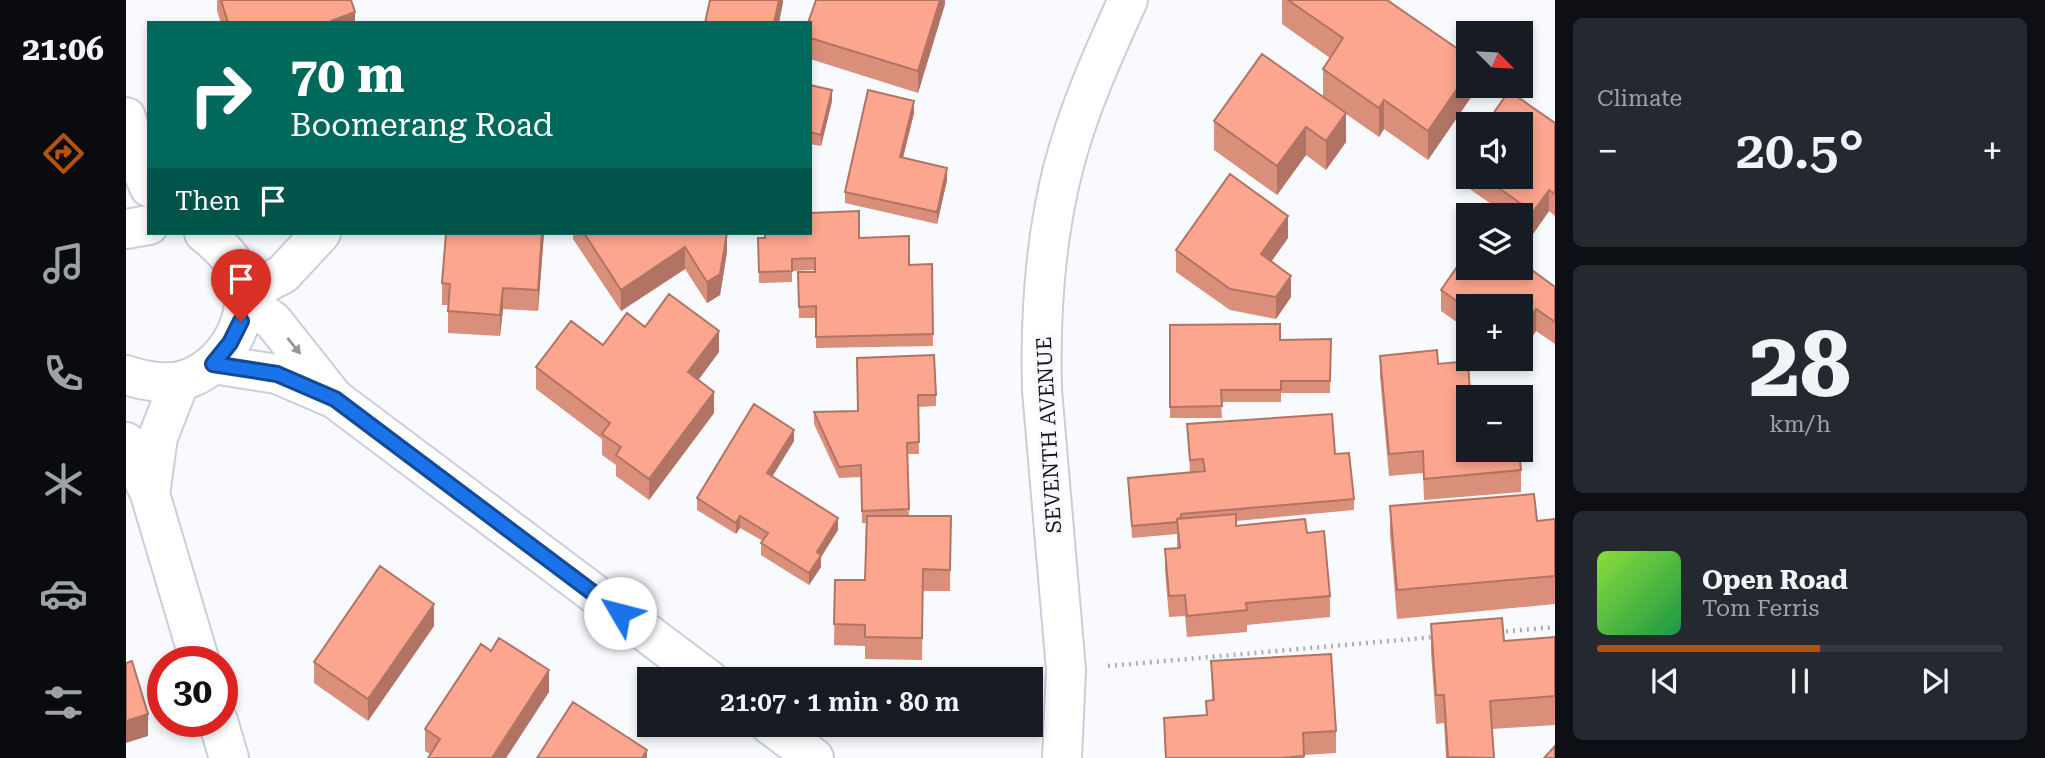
<!DOCTYPE html>
<meta charset="utf-8">
<style>
body{margin:0;font-family:"Roboto Serif",serif;background:#242831;color:#f1f3f6;height:100vh;display:flex;flex-direction:column;font-size:26px;white-space:nowrap}
*{box-sizing:border-box;margin:0}
p{font-size:23px;color:#9ea1a6}
.icon{flex:none;width:38px;height:38px;fill:none;stroke:currentColor;stroke-width:2;stroke-linecap:round;stroke-linejoin:round}
.map{position:relative;flex:1;overflow:hidden}
.drawer{display:flex;flex-direction:column;gap:18px;padding:18px;background:#0d0f14;width:490px}
.drawer>*{flex:none}
.top-card{position:absolute;left:21px;top:21px;width:665px;height:214px;border-radius:0px;box-shadow:0 4px 10px #0003;background:#00695c;color:#fff;overflow:hidden}
.needle{width:46px;rotate:114deg}
.fabs{position:absolute;left:1330px;top:21px;display:grid;gap:14px}
.fabs a{display:grid;place-items:center;width:77px;height:77px;border-radius:0px;background:#171b24;box-shadow:0 4px 10px #0003;font-size:35px}
.speed{position:absolute;left:21px;top:646px;display:flex;gap:14px;font-size:35px;font-weight:700;text-align:center}
.speed>*{display:grid;place-content:center;width:91px;height:91px;border-radius:50%;background:#171b24;box-shadow:0 4px 10px #0003;line-height:1}
.speed .limit{border:10px solid #d22;background:#fff;color:#111}
.pin{position:absolute;display:grid;place-items:center;width:60px;height:60px;color:#fff;margin:-72px -30px;border-radius:50% 50% 50% 0;rotate:-45deg;box-shadow:0 0 7px #0007}
.pin .icon{rotate:45deg}
.me{position:absolute;width:77px;margin:-38px;rotate:307deg;stroke-linejoin:round;filter:drop-shadow(0 0 5px #0008)}
.turn{display:flex;align-items:center;gap:24px;height:147px;padding:0 28px;font-size:32px}
.turn .icon{width:91px;height:91px;stroke-width:2.5}
.turn b{display:block;font-size:49px;line-height:60px}
.then{display:flex;align-items:center;height:66px;padding:0 28px;background:#0003;gap:14px;font-size:26px}
.big{font-size:52px;font-weight:600;line-height:1.1}
.drawer .widget{flex:1;display:flex;flex-direction:column;justify-content:center;gap:10px;min-width:0;padding:0 24px;border-radius:10px;background:#242831}
.drawer .dial{align-items:center;gap:0}
.dial b{font-size:91px;line-height:1}
.song{display:flex;align-items:center;gap:21px}
.cover{width:84px;height:84px;border-radius:10px;background:linear-gradient(135deg,hsl(90 70% 55%),hsl(140 70% 35%))}
.played{height:7px;border-radius:4px;background:linear-gradient(90deg,#b45309 55%,#363941 55%)}
.keys{display:flex;justify-content:space-around;direction:ltr}
.heat{display:flex;justify-content:space-between;align-items:center;font-size:38px;direction:ltr}
.trip{position:absolute;left:511px;top:667px;width:406px;height:70px;border-radius:0px;background:#171b24;box-shadow:0 4px 10px #0003;font-weight:600;line-height:70px;text-align:center}
main{display:flex;flex:1;min-height:0}
.menu{display:flex;flex-direction:column;width:126px;justify-content:space-around;align-items:center;background:#090b0e;color:#9ea1a6}
.menu .icon{width:49px;height:49px}
.menu .on{color:#b45309}
.menu b{font-size:32px;color:#f1f3f6}
.map>svg:first-child{display:block}
.lines{fill:none;stroke-linecap:round;stroke-linejoin:round}
.street-casing{stroke:#cbced9;stroke-width:42}
.path{stroke:#adaeb2;stroke-width:4.5;stroke-dasharray:2 5;stroke-linecap:butt}
.street{stroke:#fff;stroke-width:38}
.wall{fill:#da8f7b}
.shaded-wall{fill:#b17464}
.building{fill:#fda68f;stroke:#b17464;stroke-width:2}
.oneway{fill:#979799}
.route-casing{stroke:#114b97;stroke-width:18}
.route{stroke:#1a73e8;stroke-width:12}
.labels{text-anchor:middle;dominant-baseline:central;stroke-width:7;stroke-linejoin:round;paint-order:stroke}
.street-label{font-size:21px;fill:#17181c;stroke:#f9fafe}
</style>
<main>
<nav class="menu">
<b>21:06</b>
<svg class="icon on" aria-label="directions" viewBox="0 0 24 24"><path d="M12 3l9 9-9 9-9-9zM9 14v-3h6M13 9l2 2-2 2"/></svg>
<svg class="icon" aria-label="music" viewBox="0 0 24 24"><path d="M9 18V5l10-2v13"/><circle cx="6" cy="18" r="3"/><circle cx="16" cy="16" r="3"/></svg>
<svg class="icon" aria-label="phone" viewBox="0 0 24 24"><path d="M5 4h4l2 5-3 2q2 4 5 5l2-3 5 2v4C11 20 4 13 5 4z"/></svg>
<svg class="icon" aria-label="climate" viewBox="0 0 24 24"><path d="M12 3v18M4 7l16 10M4 17L20 7"/></svg>
<svg class="icon" aria-label="car" viewBox="0 0 24 24"><path d="M5 17H2v-5l4-1 3-4h7l3 4 3 1v5h-3M9 17h6M6 11h13"/><circle cx="7" cy="17" r="2"/><circle cx="17" cy="17" r="2"/></svg>
<svg class="icon" aria-label="filters" viewBox="0 0 24 24"><path d="M4 7h16M4 17h16"/><circle cx="9" cy="7" r="2"/><circle cx="15" cy="17" r="2"/></svg>
</nav>
<div class="map">
<svg width="1429" height="758" viewBox="0 0 1429 758">
<rect width="100%" height="100%" fill="#f9fafe"/>
<g class="lines">
<g class="street-casing">
<path id="street" d="M0,117L11,157L23,187
M0,229L23,225
M119,294L157,274L195,233
M119,301L147,321L208,398
M87,364L151,374L209,399L582,679
M0,375C17,381 40,385 58,380C100,368 131,313 113,273C106,257 91,243 78,233
M0,442L24,494L74,662
M24,494L32,437L54,381
M92,721L103,758
M643,724L688,758
M936,758L940,670L916,390C914,317 919,240 937,169C952,110 977,55 1002,0"/>
</g>
<path class="path" d="M1373,632L1429,627
M982,666L1308,637"/>
<use href="#street" class="street"/>
</g>
<path class="wall" d="M91,0H225L229,23H95L91,11Z
M819,0V4L792,93L684,59V23Z
M1156,0H1262L1350,86V90L1302,160L1258,129L1253,137L1220,114V142L1200,170L1180,155L1151,195L1088,150V121L1197,96V69L1204,58L1156,24Z
M684,85L706,101L695,146L684,144Z
M788,113L777,158L821,180L811,224L719,203V192Z
M1429,123V216L1423,211L1407,234L1395,225V215H1381L1335,183V161L1342,150V177H1395Z
M320,233H418L412,311L377,309L374,336L322,333V305H316V283Z
M447,233H601V252L594,295L581,303L559,269L495,311L447,239Z
M632,238H733L783,265L806,264L807,346L690,348V318H673L672,272H689V270L666,271V282L633,283Z
M1162,238L1145,262L1165,297L1150,319L1104,310L1050,272V250Z
M1429,287V344L1410,331L1395,353V306H1342V330L1315,311V290Z
M1044,325L1154,340L1205,339L1204,393H1155V402H1095L1096,418H1044Z
M519,327L593,352L572,380L588,413L523,500L490,476V465L476,455V439L410,389V367L477,345Z
M1254,356L1312,364L1344,392L1395,470V492L1298,500L1297,473L1263,476L1254,377Z
M731,358L810,395V406L792,407L793,454H781L783,516H825L824,591H797L796,660L739,659V646L708,645L709,580H739L740,523H736L735,477L713,478L688,424V412L732,411Z
M1061,424L1209,454L1228,499V510L1110,521V526L1181,533L1204,596V617L1121,625V632L1061,637L1059,616L1043,617L1039,571V549L1051,548V534L1006,538L1002,478L1077,471V470L1064,472Z
M668,441L646,477L712,530L695,557V567L683,585L635,555V543L637,541L614,528L610,534L571,510V498Z
M1264,506L1411,521L1429,519V604L1271,619L1264,535Z
M1305,624L1378,641L1429,637V725L1366,729L1368,758H1320L1318,723L1310,724L1305,652Z
M308,626L242,721L188,683V662Z
M1085,661L1210,731V753L1178,755V758H1039L1038,718L1080,715V701L1086,700Z
M423,692L380,758H302L304,754L299,751V729Z"/>
<path class="shaded-wall" d="M653,0H657V3L653,23H648Z
M814,0H819V4L792,93V71Z
M229,12V23H205V21Z
M1342,73V86H1350V90L1302,160V131Z
M706,90V101L695,146V135Z
M1258,100V129L1253,137V108Z
M788,101V113L774,169V157Z
M1220,113V142L1200,170V141Z
M1180,127V155L1151,195V166Z
M821,168V180L811,224V212Z
M1423,190V211L1407,234V212Z
M1162,216V238L1135,276V254Z
M416,233H418L412,311V290Z
M601,233V252L594,295L581,303V282Z
M559,247V269L495,311V290Z
M1165,276V297L1150,319V297Z
M377,288V309L374,336V315Z
M1410,309V331L1395,353V331Z
M593,331V352L562,394V372Z
M588,392V413L523,500V479Z
M668,430V441L641,485V473Z
M614,516V528L610,534V523Z
M712,518V530L695,557V567L683,585V573L691,552Z
M308,604V626L242,721V699Z
M423,670V692L380,758H366Z
M22,714V736L0,743V721Z
M521,750V758H516Z"/>
<path class="building" d="M95,0H225L229,12L205,21V23H102Z
M584,0H653L648,23H579Z
M690,0H814L792,71L684,38V23H682Z
M1162,0H1261L1342,56V73L1302,131L1258,100L1253,108L1197,69L1217,38Z
M1136,54L1220,113L1200,141L1180,127L1151,166L1088,121Z
M684,85L706,90L695,135L684,132Z
M742,90L788,101L774,157L821,168L811,212L719,192Z
M1383,91L1429,123V194L1423,190L1407,212L1357,177H1395V124H1360Z
M1342,150V166L1335,161Z
M1104,174L1162,216L1135,254L1165,276L1150,297L1104,289L1050,250Z
M733,211V238L783,236V265L806,264L807,334L690,337V306L673,307L672,272H689V258L666,259V271L633,272L632,238H639V233H684V213Z
M320,233H416L412,290L377,288L374,315L322,311L324,284L316,283Z
M458,233H601L594,274L581,282L559,247L495,290Z
M1342,251V268H1395V262L1429,287V322L1410,309L1395,331V306H1342V309L1315,290Z
M543,294L593,331L562,372L588,392L523,479L490,455L495,447L476,434L484,423L410,367L445,321L477,345L501,313L519,327Z
M1154,324V340L1205,339L1204,381H1155V390H1095L1096,406L1044,407V325Z
M1311,350L1312,364L1342,361L1344,392L1388,388L1389,397H1342V450H1393L1395,470L1298,479L1297,451L1263,454L1254,356Z
M808,355L810,395H792L793,442L781,443L783,509L736,511L735,465L713,467L688,412L732,411L731,358Z
M628,404L668,430L641,473L712,518L691,552L695,555L683,573L635,543L642,533L614,516L610,523L571,498Z
M1206,414L1209,454L1223,453L1228,499L1055,514V518L1051,519V522L1006,526L1002,478L1079,471L1077,459L1064,460L1061,424Z
M1408,494L1411,521L1429,519V576L1271,590L1264,506Z
M1110,514V526L1179,519L1181,533L1198,531L1204,596L1120,603L1121,610L1061,616L1059,595L1043,596L1039,549L1054,548L1051,519Z
M741,516H825L824,570L797,569L796,638L739,637V625L708,624L709,580H739Z
M254,566L308,604L242,699L188,662Z
M1376,618L1378,641L1429,637V696L1364,701L1368,758L1322,757L1318,695H1310L1305,624Z
M373,638L423,670L366,758H302L314,739L299,729L355,644L365,651Z
M1205,654L1210,731L1177,733L1178,756L1154,758H1040L1038,718L1081,715L1080,701L1088,700L1085,661Z
M6,661L22,714L0,721V663Z
M447,702L521,750L516,758H411Z
M1429,746V758H1418Z"/>
<defs><path id="oneway-solid" d="M-6-.8H1V-3.2L6.5 0L1 3.2V.8H-6Z" transform="scale(1.75)"/></defs>
<use class="oneway" href="#oneway-solid" transform="translate(168 346) rotate(51)"/>
<g class="lines">
<g class="route-casing">
<path id="route" d="M115,321L104,343L87,364L151,374L209,399L494,613"/>
</g>
<use href="#route" class="route"/>
</g>
<g class="labels">
<g class="street-label">
<text transform="translate(923 435) rotate(-93)">SEVENTH AVENUE</text>
</g>
</g>
</svg>
<div class="fabs">
<a><svg class="needle" viewBox="-14 -14 28 28"><path d="M0-13l5 13h-10z" fill="#e53935"/><path d="M0 13l5-13h-10z" fill="#9ea1a6"/></svg></a>
<a><svg class="icon" aria-label="sound" viewBox="0 0 24 24"><path d="M4 9h4l5-4v14l-5-4H4zM17 9q2 3 0 6"/></svg></a>
<a><svg class="icon" aria-label="layers" viewBox="0 0 24 24"><path d="M12 4l9 5-9 5-9-5zM3 14l9 5 9-5"/></svg></a>
<a>+</a>
<a>−</a>
</div>
<div class="speed"><div class="limit">30</div></div>
<div class="pin" style="left:115px;top:321px;background:#d93025"><svg class="icon" aria-label="arrive" viewBox="0 0 24 24"><path d="M6 21V4h12l-3 4 3 4H6"/></svg></div>
<svg class="me" style="left:494px;top:613px" viewBox="-20 -20 40 40"><circle r="19" fill="#fff"/><path d="M0-13L10 11 0 6-10 11z" fill="#1a73e8"/></svg>
<div class="trip">21:07 · 1 min · 80 m</div>
<div class="top-card">
<div class="turn"><svg class="icon" aria-label="right" viewBox="0 0 24 24"><path d="M7 20v-9h11M14 6l5 5-5 5"/></svg><div><b>70 m</b>Boomerang Road</div></div>
<div class="then">Then<svg class="icon" aria-label="arrive" viewBox="0 0 24 24"><path d="M6 21V4h12l-3 4 3 4H6"/></svg></div>
</div>
</div>
<section class="drawer">
<div class="widget"><p>Climate</p>
<div class="heat"><a>−</a><b class="big">20.5°</b><a>+</a></div>
</div>
<div class="widget dial"><b>28</b><p>km/h</p></div>
<div class="widget">
<div class="song"><i class="cover"></i><div><b>Open Road</b><p>Tom Ferris</p></div></div>
<div class="played"></div>
<div class="keys"><svg class="icon" aria-label="previous" viewBox="0 0 24 24"><path d="M18 5L8 12l10 7zM5 5v14"/></svg><svg class="icon" aria-label="pause" viewBox="0 0 24 24"><path d="M8 5v14M16 5v14"/></svg><svg class="icon" aria-label="next" viewBox="0 0 24 24"><path d="M6 5l10 7-10 7zM19 5v14"/></svg></div>
</div>
</section>
</main>
